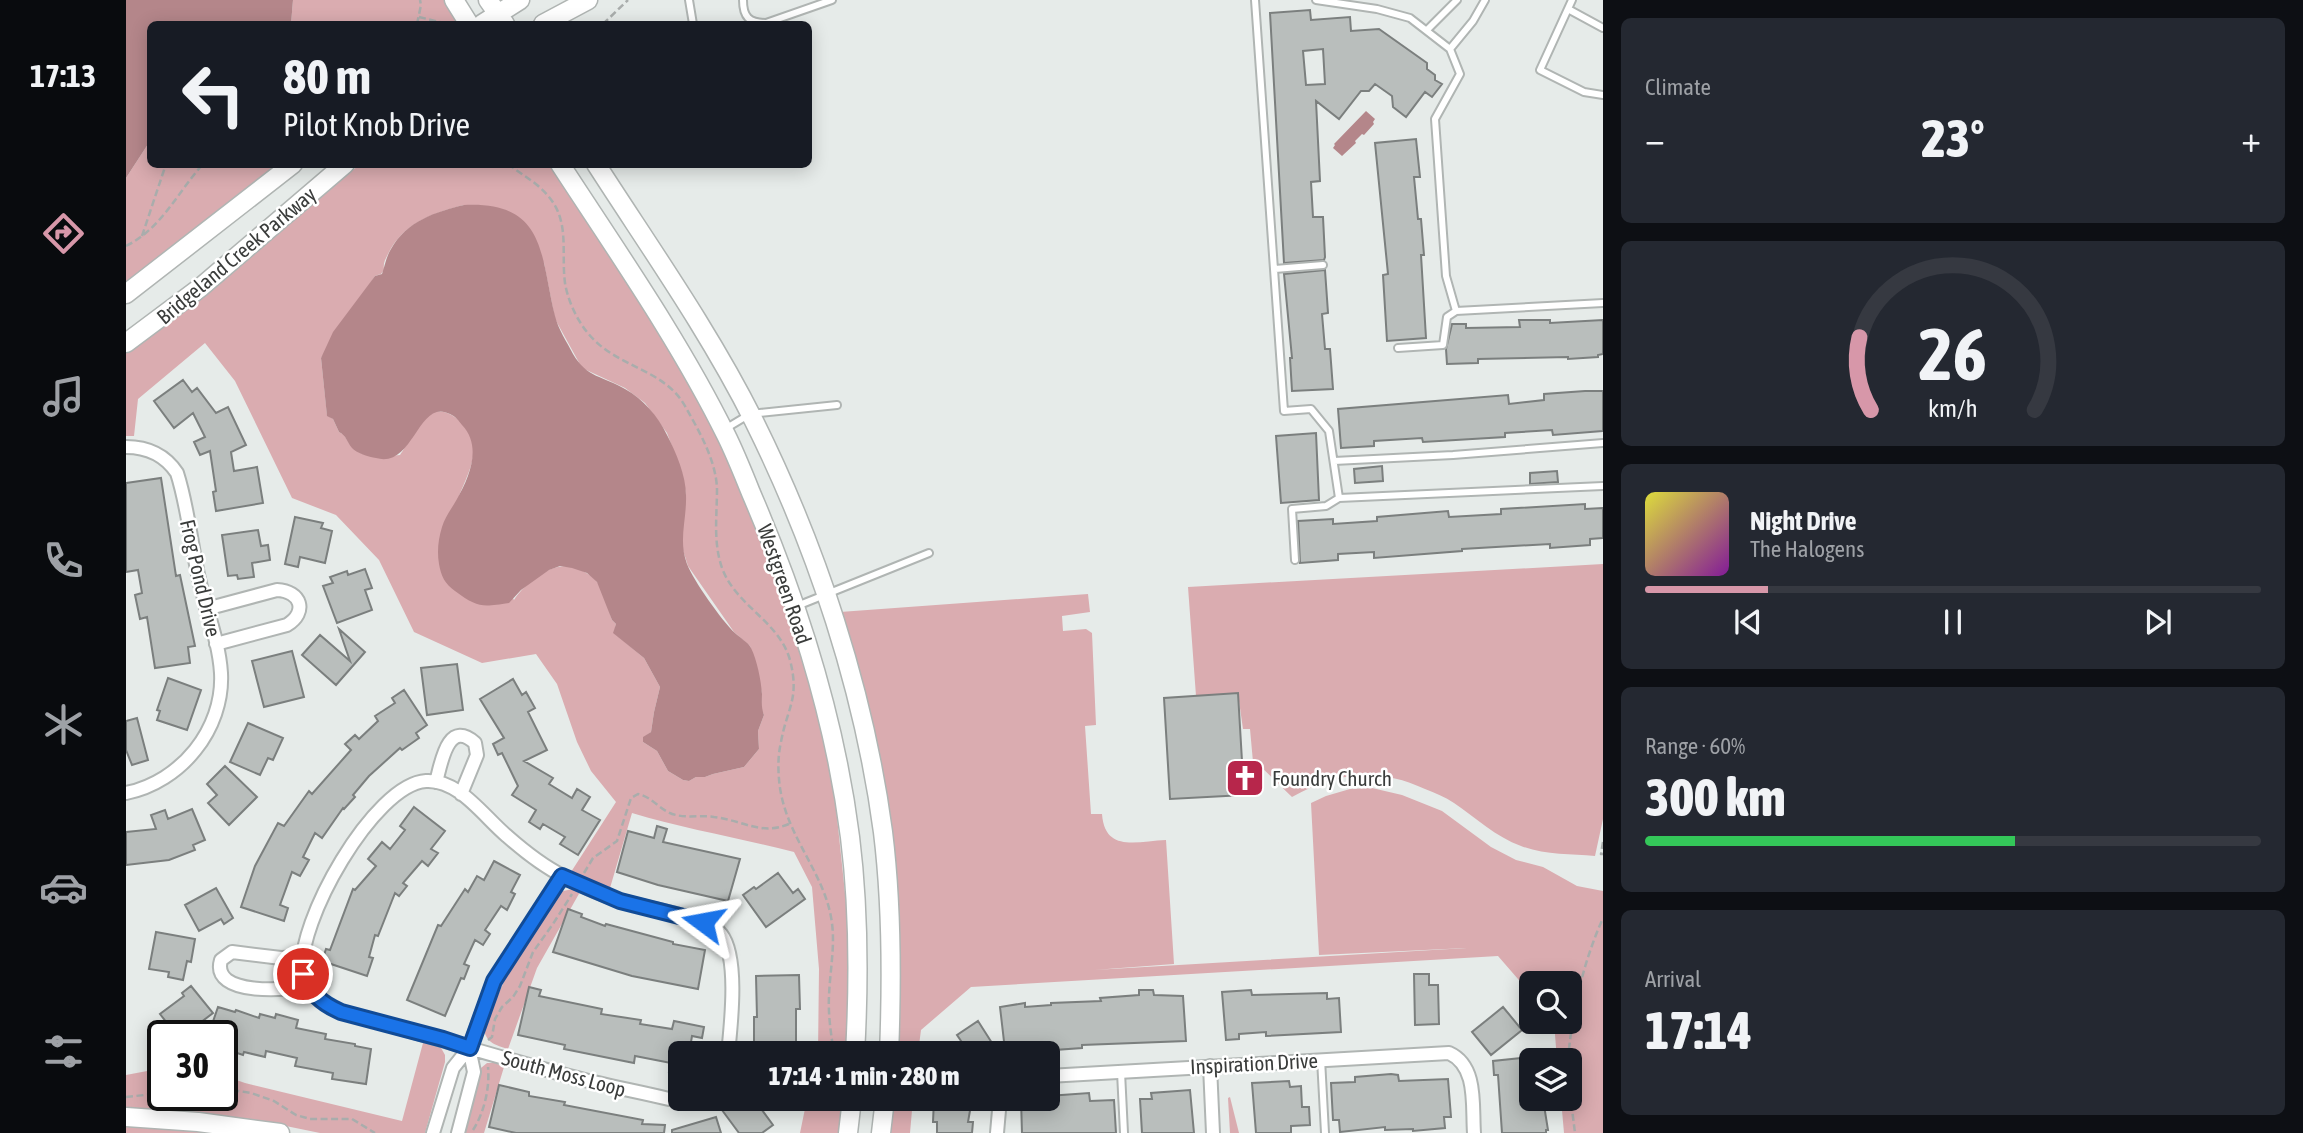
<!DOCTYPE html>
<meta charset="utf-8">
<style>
body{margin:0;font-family:"Asap Condensed",sans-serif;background:#242831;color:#f1f3f6;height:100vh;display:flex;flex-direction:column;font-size:26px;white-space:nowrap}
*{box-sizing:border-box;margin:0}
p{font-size:23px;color:#9ea1a6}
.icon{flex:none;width:38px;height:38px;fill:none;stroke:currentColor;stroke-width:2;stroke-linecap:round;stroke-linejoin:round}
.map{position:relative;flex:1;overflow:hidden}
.side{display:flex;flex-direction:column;gap:18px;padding:18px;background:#0d0f14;width:700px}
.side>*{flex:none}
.guide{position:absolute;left:21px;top:21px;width:665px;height:147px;border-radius:10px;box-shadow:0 4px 18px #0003;background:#171b24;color:#f1f3f6;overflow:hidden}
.buttons{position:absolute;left:1393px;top:971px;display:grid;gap:14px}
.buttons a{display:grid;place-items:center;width:63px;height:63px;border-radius:10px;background:#171b24;box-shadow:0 4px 18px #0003;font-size:35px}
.speed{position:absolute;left:21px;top:1020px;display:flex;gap:14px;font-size:35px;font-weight:700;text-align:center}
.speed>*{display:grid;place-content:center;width:91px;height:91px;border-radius:50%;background:#171b24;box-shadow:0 4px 18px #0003;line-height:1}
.speed .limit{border:4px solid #111;border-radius:10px;background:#fff;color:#111}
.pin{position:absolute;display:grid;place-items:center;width:60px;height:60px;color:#fff;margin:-30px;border:4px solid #fff;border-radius:50%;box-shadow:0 2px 7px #0007}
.me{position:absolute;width:77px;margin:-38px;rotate:283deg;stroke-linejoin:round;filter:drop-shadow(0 0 5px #0008)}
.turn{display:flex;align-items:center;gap:24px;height:147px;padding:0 21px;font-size:32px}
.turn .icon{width:91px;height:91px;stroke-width:2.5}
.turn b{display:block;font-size:49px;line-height:60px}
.big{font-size:52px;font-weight:800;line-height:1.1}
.side .card{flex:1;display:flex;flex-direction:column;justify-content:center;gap:10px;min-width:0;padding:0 24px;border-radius:10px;background:#242831}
.side .dial{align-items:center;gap:0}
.dial svg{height:182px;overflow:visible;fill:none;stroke:#363941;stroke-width:7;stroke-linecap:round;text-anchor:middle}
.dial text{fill:#f1f3f6;stroke:none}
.song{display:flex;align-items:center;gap:21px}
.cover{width:84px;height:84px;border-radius:10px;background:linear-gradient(135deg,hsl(60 70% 55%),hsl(290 70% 35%))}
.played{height:7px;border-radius:4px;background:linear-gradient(90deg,#d797a9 20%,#363941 20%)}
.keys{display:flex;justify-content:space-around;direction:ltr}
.heat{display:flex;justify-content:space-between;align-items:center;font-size:38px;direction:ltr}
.charge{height:10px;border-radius:5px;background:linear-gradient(90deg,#34c759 60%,#363941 0)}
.trip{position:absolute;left:542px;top:1041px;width:392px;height:70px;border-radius:10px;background:#171b24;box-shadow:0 4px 18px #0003;font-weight:800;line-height:70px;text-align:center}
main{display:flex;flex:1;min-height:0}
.tab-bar{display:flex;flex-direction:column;width:126px;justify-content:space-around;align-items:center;background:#090b0e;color:#9ea1a6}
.tab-bar .icon{width:49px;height:49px}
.tab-bar .current{color:#d797a9}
.tab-bar b{font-size:32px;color:#f1f3f6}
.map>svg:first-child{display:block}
.green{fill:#daacb0;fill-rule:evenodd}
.water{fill:#b4868a}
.building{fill:#b9bebc;stroke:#7b7f7e;stroke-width:2;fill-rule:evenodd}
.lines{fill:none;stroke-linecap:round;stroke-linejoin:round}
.lane-casing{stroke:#b0b5b3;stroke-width:10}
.street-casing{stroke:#b0b5b3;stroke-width:16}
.secondary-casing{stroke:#b0b5b3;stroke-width:21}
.path{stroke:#a9adac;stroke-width:2.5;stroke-dasharray:7 3.5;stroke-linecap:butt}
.lane{stroke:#fff;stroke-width:6}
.street{stroke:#fff;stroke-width:12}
.secondary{stroke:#fff;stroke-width:18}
.route-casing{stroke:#114b97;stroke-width:18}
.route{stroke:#1a73e8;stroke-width:12}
.labels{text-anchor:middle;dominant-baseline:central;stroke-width:5;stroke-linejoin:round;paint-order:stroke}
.street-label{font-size:21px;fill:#3a3c3b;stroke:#fff}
.poi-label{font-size:21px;fill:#3a3c3b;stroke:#fff;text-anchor:start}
</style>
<main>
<nav class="tab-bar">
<b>17:13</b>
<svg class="icon current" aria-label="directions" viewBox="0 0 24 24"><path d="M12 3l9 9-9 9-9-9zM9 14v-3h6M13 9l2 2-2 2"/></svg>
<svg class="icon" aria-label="music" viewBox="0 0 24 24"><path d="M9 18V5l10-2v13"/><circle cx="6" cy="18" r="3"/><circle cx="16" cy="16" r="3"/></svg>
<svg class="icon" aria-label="phone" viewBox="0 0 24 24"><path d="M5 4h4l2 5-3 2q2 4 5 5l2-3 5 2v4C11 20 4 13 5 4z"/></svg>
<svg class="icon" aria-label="climate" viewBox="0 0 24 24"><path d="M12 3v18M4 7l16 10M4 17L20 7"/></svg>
<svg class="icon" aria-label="car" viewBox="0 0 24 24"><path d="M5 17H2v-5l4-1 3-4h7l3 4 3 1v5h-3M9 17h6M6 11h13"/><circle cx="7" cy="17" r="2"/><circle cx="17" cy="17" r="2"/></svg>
<svg class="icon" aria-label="filters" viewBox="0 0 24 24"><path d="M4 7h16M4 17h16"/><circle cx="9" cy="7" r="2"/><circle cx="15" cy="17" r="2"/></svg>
</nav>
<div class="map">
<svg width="1477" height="1133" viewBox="0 0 1477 1133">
<rect width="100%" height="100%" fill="#e6ebe9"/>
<path class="green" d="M167,0H319C324,8 330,15 329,24H165Z
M24,141V164L157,165L0,287V178Z
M233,165H426L542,344L598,445L647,557L693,713L708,789L723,931L722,1053H692L693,969L686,887L668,852C614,838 559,829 506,813L484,888L445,872L490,802L465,771L451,742L431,684L410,654L356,663L288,632L253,560L210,515L166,498L109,381L79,343L12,399L8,436H0V353L97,281ZM338,205H355L418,263L429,319L456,368L499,388L519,403L541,433L556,473L560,494L555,544L562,566L608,632L624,646L636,693L635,708L638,715L632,731L633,749L618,767L587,774L579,777H570L563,781L557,780L542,771L531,751L517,742V738L525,732L528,712L534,687L518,658L488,633L490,624L486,620C482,608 479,593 472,583C464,572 444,564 432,567C416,570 396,587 388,600L333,496C339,481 347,466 348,449C349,432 322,401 303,415C295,421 281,445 274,455C257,457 235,460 224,444C219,438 220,435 213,432L207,419L201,415L195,358L249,276L255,274L258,270C257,263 259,260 262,254C277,223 307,213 338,205Z
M1477,564V819L1469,856C1445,854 1418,855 1395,846C1370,837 1350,818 1328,803C1319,797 1309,793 1299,789C1251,767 1211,772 1166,797L1131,763L1127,762L1124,729H1117L1112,694L1070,696L1062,587Z
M962,594L964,612L936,616L937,631L960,629L966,633L970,725L959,726L965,814H976C979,853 1011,841 1040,840L1048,964L968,970L1341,948L1193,955L1185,803L1200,796L1224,789L1246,788L1276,795L1316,811L1365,847L1390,860L1417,867L1451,886L1477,891V1133H1438L1435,1099H1444V1060H1431L1428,1022H1444V984H1405V994L1372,956L845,987L795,1030L792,1053H767L772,980L714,612Z
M447,889L454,892L411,968L382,1049C369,1045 358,1042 358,1026L380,977L432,895L437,891Z
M297,1043L314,1046L319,1055V1062L299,1133H194L155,1125L0,1109V1075L37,1068V1096H96V1075L119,1083L276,1121Z
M361,1063H369L378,1067L358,1133H339L355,1068Z
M1104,1097L1113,1133H1104L1102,1098Z
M681,1099H718L714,1133H674Z
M763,1099H787L784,1133H760Z
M0,1126L98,1133H0Z"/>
<path class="water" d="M0,0H167L165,24H24V141L0,178Z
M1240,111L1249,119L1247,122L1248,124L1238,135L1236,134L1229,141L1230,143L1216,156L1207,148L1209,145L1208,144Z
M338,205C421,201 414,256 429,316C432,329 441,342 447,354C461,378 477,376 499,389C517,399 532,416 541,435C550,452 560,476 560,495C561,519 552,540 561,564C567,580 596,621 609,633C614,638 622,642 625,648C631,660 635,680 636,694C636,702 635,707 638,715L632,731L633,749L618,767L587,774L579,777H570L563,781L557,780L542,771L531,751L517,742V737L525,732L528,712L534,687L518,658L487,633L490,624L486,620L471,582L461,573L446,568L434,566L423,570L395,590L383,603C356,607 352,608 329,591C319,584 315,576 313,564C311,552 312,540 316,527C319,517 326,508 331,499C344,476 356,446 336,425C333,421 329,416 324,414C292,397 288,469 250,458C243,457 230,453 226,448C220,441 221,436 213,432L207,419L201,416L195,358L207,332L249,276L256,274C259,266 260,257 265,249C281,221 309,212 338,205Z"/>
<path class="building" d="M1184,10L1185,20L1224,17L1225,31L1253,29L1301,63V69L1309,75V80L1316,84L1306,97L1299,92L1280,117L1267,107L1266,96L1249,84L1243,91H1235L1213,119L1190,101L1194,181L1185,182L1187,217H1197L1199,257L1198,260L1158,263L1144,13ZM1197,49L1199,84L1180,85L1177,51Z
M1290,139L1294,177H1288L1292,219H1295L1298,255H1295L1300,338L1261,341L1257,275L1262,274L1249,143Z
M1199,270L1202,313L1196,314L1199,349H1204L1207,389L1166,391L1164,358H1166L1158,274Z
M1393,320H1424V323L1477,320V354L1472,355V357L1442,359V357L1352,359V363L1321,364L1320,349L1326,324H1340V328L1394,327Z
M57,380L66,392L71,388L90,413L102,407L120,445L105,452L108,471L131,467L137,503L90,511L87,492L90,491L84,451L74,455L68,442L79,437L67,413L48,428L28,401Z
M1459,391H1477V431L1427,435L1426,430L1379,433V437L1297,442L1296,438L1248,441V446L1215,448L1212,409L1382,395L1383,404L1418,400V394Z
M1190,433L1193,500L1155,503L1150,436Z
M1256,466L1257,481L1229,483L1228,469Z
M1431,471L1432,482L1404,484V473Z
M35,478L50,576L54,575L69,646L62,647L64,663L29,668L21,617L14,619L9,595L16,593L12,570L0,572V483Z
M1459,504V509L1477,508V538L1464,539V545L1424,548V544L1336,549V551L1248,558V552L1212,554V560L1174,563L1172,521L1207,519V524L1251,521V517L1322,511L1323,517L1375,514V509Z
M169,517L197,523L195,528L206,531L199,563L174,557L172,567L159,564Z
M132,530L135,546L142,545L144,560L126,563L128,577L112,579L111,575L102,576L96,535Z
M239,569L246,588L239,590L246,610L211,623L197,586L207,583L204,577L221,571L222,575Z
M213,629L239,652L210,685L176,655L194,635L224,661Z
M166,651L178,697L138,707L126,661Z
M331,664L337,710L301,715L295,668Z
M42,678L75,690L61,730L31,720L34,711L31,710Z
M387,679L396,695L400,692L409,708L402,712L421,750L398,761L427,778L423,784L446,798L451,789L464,797L456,810L474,820L452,855L434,844L439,837L417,824L414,829L403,822L410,810L386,795L392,786L376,753L372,755L367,744L378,738L354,699Z
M278,690L301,725L290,733L293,738L276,750L274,748L243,776L227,795L229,797L218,809L217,808L196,838L189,833L177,857L183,860L174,876L166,872L154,905L162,908L158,921L115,907L129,866L152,823L158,826L183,791L186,794L225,750L219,744L229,735L233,739L252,721L249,716L269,703L266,698Z
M1112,693L1118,795L1044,799L1038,698Z
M11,718L22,760L6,765L0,750V721Z
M122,723L157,738L147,760L142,758L134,775L104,762Z
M99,766L131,797L103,825L82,803L91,795L81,784Z
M288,807L319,831L305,849L312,853L302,866L296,861L277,883L281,886L273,896L269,893L252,936L249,935L243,957L247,958L241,976L196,961L200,949L204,950L227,889L229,890L250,866L242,859L256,842L264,849L279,830L274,826Z
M66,809L79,840L67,845L69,850L43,860L0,865V832L30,829L25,815L39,810L42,819Z
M531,826L541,829L537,842L614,859L602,901L532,885L491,872L502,831L528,838Z
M368,861L394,875L385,892L389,894L381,910L375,906L359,930L364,934L357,945L349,940L338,964L343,966L338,979L335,978L319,1016L281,1000L312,925L315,926L339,889L342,892L351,876L358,880Z
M652,873L667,893L672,889L679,899L640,927L617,895L628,887L630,889Z
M90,888L107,918L98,924L95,919L73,931L59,905Z
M442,909L456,914L455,917L479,926L480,924L547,942V944L579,950L572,989L506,976L427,952Z
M30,932L69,939L65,962L61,961L57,980L42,977L43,972L23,969Z
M1288,974H1303V985H1312L1313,1024L1289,1025Z
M673,975L674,1009H670V1048L628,1047V1017H631L630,976Z
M65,986L87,1013L57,1036H51L34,1014L58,996L56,993Z
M403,987L415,990L413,996L476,1009L475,1014L515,1020L514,1024L546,1029L548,1021L578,1027L576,1038L566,1036L563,1054H555V1074L543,1072L545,1063L509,1056L508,1063L438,1049L439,1045L392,1035Z
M1013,990H1027L1028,995L1057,996L1060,1041L956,1045V1048L887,1053L886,1045L879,1050L874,1007L899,1003V1007L925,1005V1003L975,1001L974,998L1013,995Z
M1125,990L1126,995L1201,993V999L1213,998L1215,1032L1140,1036V1032L1113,1034V1039L1100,1040L1096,992Z
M92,1007L109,1012L110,1010L133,1018L134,1014L149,1018L150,1014L172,1020L170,1028L200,1034L199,1039L229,1044V1046L245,1049L240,1084L206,1079L207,1073L169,1066L171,1058L140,1051L139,1057L118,1052L117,1055L96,1048V1036H82Z
M1377,1007L1396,1030L1365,1055L1346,1032Z
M852,1021L873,1054H844L831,1035Z
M1405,1057V1099H1417L1422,1130H1420V1133H1376L1372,1075H1368L1367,1061Z
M1265,1074L1272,1075L1273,1081L1322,1079L1325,1117H1318L1319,1128L1287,1131V1129L1259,1130V1127L1214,1132L1213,1120H1207L1205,1083L1229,1082V1077Z
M1163,1081L1164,1087L1175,1086L1176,1107H1183L1184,1125L1165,1126V1133H1130L1126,1083Z
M373,1085L403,1092V1096L439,1102L438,1105L517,1120L516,1124L539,1125L538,1133H390L363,1127Z
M1064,1090L1068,1133H1016L1014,1099H1026L1025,1093Z
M963,1093L964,1101L988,1100L990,1133H896L895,1099H922V1096Z
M611,1099H628L647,1125L636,1133H613L596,1110Z
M808,1099H846L842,1122H847L846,1133H811V1122H807Z
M590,1117L595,1133H546V1130Z"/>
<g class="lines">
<g class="lane-casing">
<path id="lane" d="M563,0L567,24
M617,0C617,17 623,23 640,23L706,0
M1129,0L1158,411L1185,409L1203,431L1213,498L1477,486
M1190,0L1251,9L1284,18L1324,49L1334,74L1309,119L1320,276L1330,311L1477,303
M1446,0L1414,70L1458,92L1477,95
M1442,9L1477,28
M1301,30L1331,0
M1324,49L1347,21L1359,0
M1149,269L1197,265
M1272,348L1317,345L1321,317L1330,311
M599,429L624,414L711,405
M1208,461L1327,455L1477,443
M1169,560L1166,509L1200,506L1213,498
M671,606L803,553
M1195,1059L1199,1133
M995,1072L998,1133"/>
</g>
<g class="street-casing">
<path id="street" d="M0,447C22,447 39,455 51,473C62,507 65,544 73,579C80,610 93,641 95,673C98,729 55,782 0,793
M80,609L151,590C175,591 182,612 161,625L90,644
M310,782C315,765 321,718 349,743L351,755L335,794
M176,957L155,958L106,952L95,960C84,997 163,990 183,986
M1084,1066L1087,1133
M922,1076L1323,1053C1352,1066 1346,1106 1348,1133
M555,1099H543C510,1091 476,1085 443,1076C367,1056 292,1032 215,1012C197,1004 181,993 177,972C169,925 248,784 300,781C333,779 358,817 381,836C398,851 417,866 437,876C455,886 476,895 496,901C521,909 580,916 595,934C613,957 605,1024 602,1054
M307,1133L327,1068L343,1048L368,981L436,876
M332,1133L348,1072L343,1048
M871,1133L874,1099"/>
</g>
<g class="secondary-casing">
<path id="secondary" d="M328,0L343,24
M362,0L379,24
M356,24L394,0
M417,24L462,0
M434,164C492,253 553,340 600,435C609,453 617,473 625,493C672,602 709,719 724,837C733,909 733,982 729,1054
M470,164C524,248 583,331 628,421C691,548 738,690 757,832C766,905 766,980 763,1054
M0,294L167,164
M0,343L75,287L219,164
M0,1117L72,1122L154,1133
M722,1133L726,1099
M755,1133L759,1099"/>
</g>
<path class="path" d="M293,17L322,24
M291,24L295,5L294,0
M477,24L502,0
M382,164C396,175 412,183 423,197C444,222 435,253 439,283C441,296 447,311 454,322C482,369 535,364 559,406C573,431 590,460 591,489C591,516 587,542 596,568C610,606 653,621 664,660C674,699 661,708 655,742C652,755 652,767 653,779C657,833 696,868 705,917C710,943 704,969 703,996C702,1015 705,1034 708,1054
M16,236L40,164
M0,246C36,228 51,193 77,164
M1477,842L1475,854H1477
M458,873L467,858L491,841L505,798L512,794C527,797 535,812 550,815C562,818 576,815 588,817C616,820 635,836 663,824
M362,1040L366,1037L369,1019L376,1007L387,997L394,986L407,952L427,924L446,894
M1442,1060C1446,1011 1457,963 1477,918
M1444,1093L1449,1133
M96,1094L113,1091L125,1093L148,1101L170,1115L184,1119H226L249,1133
M67,1096H87
M0,1097L37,1093
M347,1130C358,1113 364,1088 362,1067"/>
<use href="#lane" class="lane"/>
<use href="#street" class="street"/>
<use href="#secondary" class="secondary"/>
</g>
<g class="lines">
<g class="route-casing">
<path id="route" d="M177,974C187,995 193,1002 215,1012L317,1039L344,1048L368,981L436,876L494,901L577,922"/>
</g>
<use href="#route" class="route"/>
</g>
<defs>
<g id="church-square" transform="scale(2.0125)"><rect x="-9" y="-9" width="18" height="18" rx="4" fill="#b7264b" stroke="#fff"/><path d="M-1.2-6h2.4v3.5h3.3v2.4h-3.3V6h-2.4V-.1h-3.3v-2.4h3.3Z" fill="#fff"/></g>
</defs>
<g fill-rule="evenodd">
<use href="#church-square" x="1119" y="778"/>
</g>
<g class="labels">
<g class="street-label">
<text transform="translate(110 255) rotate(-40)">Bridgeland Creek Parkway</text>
<text transform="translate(75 578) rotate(77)">Frog Pond Drive</text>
<text transform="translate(659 584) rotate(71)">Westgreen Road</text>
<text transform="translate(1128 1063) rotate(-3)">Inspiration Drive</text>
<text transform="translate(438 1073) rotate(15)">South Moss Loop</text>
</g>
<g class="poi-label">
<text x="1146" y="778">Foundry Church</text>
</g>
</g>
</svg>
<div class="buttons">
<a><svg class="icon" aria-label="search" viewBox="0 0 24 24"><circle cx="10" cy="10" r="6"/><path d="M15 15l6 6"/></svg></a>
<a><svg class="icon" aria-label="layers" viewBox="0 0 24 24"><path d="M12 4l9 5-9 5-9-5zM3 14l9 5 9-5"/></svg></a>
</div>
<div class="speed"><div class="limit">30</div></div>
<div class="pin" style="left:177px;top:974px;background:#d93025"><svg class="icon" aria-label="arrive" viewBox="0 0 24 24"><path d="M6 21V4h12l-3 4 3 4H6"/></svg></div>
<svg class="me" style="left:577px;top:922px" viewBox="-20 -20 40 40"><path d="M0-17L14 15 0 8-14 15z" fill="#1a73e8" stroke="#fff" stroke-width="4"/></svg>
<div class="trip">17:14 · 1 min · 280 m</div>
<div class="guide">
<div class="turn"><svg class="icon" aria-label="left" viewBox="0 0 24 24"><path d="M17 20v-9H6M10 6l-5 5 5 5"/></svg><div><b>80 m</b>Pilot Knob Drive</div></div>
</div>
</div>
<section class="side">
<div class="card"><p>Climate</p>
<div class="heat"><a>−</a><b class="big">23°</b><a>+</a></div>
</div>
<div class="card dial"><svg viewBox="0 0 100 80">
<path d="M14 69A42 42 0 1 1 86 69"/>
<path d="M14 69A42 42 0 0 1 9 37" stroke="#d797a9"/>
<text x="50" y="56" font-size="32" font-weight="700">26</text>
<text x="50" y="72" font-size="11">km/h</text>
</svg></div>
<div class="card">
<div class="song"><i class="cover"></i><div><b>Night Drive</b><p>The Halogens</p></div></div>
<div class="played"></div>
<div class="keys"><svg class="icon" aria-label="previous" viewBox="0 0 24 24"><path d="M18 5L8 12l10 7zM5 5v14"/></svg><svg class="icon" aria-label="pause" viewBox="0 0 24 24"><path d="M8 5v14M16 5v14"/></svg><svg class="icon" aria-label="next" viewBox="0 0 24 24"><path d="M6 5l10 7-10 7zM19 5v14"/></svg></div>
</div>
<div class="card"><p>Range · 60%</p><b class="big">300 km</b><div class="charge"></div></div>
<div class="card"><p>Arrival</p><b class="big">17:14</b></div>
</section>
</main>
